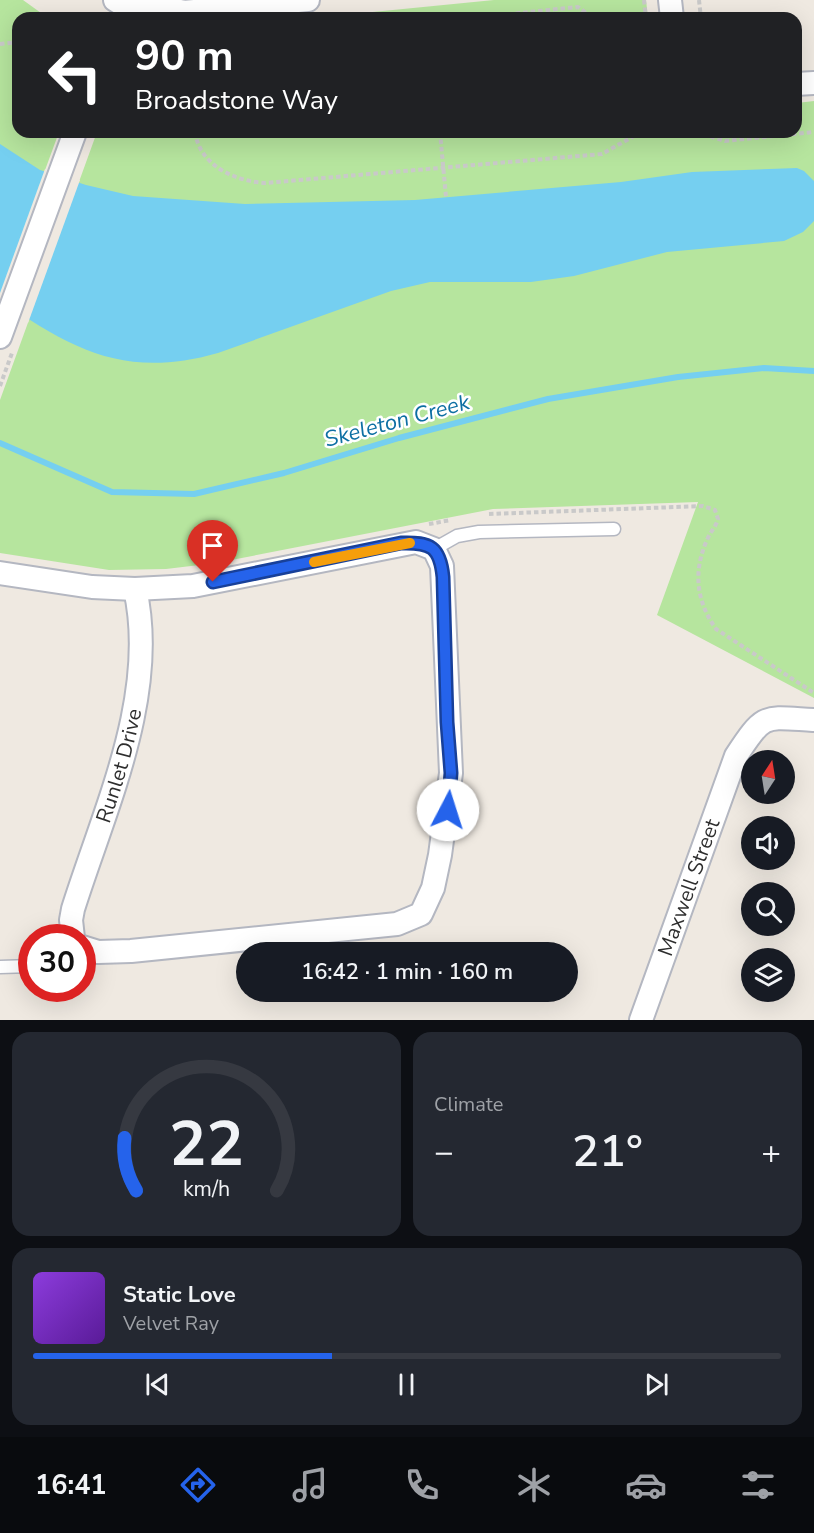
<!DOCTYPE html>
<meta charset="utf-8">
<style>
body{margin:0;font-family:"Nunito Sans",sans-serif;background:#242831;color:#f1f3f6;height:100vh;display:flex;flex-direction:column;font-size:22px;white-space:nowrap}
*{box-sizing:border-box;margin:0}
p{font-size:20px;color:#9ea1a6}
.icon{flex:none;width:33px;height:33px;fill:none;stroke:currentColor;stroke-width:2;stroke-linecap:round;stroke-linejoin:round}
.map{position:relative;height:1020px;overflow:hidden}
.details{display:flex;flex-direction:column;gap:12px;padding:12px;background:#0d0f14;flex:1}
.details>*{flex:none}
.top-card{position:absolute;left:12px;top:12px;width:790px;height:126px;border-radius:18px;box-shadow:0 6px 24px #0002;background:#202124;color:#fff;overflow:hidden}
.needle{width:39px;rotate:12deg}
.controls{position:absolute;left:741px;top:750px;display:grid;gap:12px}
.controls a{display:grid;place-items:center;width:54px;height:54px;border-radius:50%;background:#171b24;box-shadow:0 6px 24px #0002;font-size:30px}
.speed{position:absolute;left:18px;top:924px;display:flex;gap:12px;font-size:30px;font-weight:700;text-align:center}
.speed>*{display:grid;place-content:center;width:78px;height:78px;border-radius:50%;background:#171b24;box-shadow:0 6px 24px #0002;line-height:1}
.speed .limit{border:9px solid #d22;background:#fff;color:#111}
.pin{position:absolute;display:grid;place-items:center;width:51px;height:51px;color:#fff;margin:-62px -26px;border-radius:50% 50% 50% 0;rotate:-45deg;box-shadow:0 0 6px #0007}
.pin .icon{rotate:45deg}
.me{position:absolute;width:66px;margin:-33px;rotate:5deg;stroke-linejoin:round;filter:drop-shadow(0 0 4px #0008)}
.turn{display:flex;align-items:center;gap:21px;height:126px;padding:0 24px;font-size:27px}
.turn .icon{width:78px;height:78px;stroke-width:2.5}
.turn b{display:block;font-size:42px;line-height:51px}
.big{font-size:45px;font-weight:600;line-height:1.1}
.details .tile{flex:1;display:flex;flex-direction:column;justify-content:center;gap:9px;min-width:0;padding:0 21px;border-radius:18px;background:#242831}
.details .dial{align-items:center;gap:0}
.dial svg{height:156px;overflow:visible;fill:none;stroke:#363941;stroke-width:7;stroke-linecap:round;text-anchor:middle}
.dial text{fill:#f1f3f6;stroke:none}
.song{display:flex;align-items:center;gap:18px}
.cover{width:72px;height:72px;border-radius:9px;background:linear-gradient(135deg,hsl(270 70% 55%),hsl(270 70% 35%))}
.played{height:6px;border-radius:3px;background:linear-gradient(90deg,#2563eb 40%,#363941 40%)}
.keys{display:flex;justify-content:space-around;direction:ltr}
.heat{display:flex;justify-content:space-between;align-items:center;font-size:33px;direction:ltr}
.details .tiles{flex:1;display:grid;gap:12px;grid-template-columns:1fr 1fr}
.tile:last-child{grid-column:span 2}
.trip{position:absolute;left:236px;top:942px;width:342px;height:60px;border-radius:30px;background:#171b24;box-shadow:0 6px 24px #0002;font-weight:600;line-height:60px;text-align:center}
.tabs{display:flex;height:96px;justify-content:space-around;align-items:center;background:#090b0e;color:#9ea1a6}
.tabs .icon{width:42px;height:42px}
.tabs .active{color:#2563eb}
.tabs b{font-size:27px;color:#f1f3f6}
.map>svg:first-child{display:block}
.green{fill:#b6e59e}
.water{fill:#75cff0}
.pier{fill:#efe9e1}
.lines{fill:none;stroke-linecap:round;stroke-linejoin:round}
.stream{stroke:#75cff0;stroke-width:6}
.service-casing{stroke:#b4b7c1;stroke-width:15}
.minor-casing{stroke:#b4b7c1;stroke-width:26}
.path{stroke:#c9c9c9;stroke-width:4;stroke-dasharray:4.5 3;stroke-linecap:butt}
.service{stroke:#fff;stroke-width:12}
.minor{stroke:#fff;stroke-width:22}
.route-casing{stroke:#184099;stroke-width:15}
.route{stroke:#2563eb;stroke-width:10}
.slow{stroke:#f59e0b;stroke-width:10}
.labels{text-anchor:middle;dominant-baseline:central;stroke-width:5;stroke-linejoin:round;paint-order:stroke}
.street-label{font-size:21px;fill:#2e2e2e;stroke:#fff}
.water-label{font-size:22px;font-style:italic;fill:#0d6fa3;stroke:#fff}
</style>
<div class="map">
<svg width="814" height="1020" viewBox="0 0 814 1020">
<rect width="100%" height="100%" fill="#efe9e1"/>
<path class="green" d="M0,0H23L48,18H18V132H59L0,293Z
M494,0H646L648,18H312Z
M814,101V698L657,615L698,502L493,509L216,563L166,569L109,570L0,553V400L97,132H796L797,103Z"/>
<path class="water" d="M0,144L40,170L86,185L133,196L245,204L415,200L621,182L692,172L797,168L804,171L814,181V221L803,232L784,241L667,252L574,276L531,282H430L391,291L218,353C127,379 74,351 0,300Z"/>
<path class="pier" d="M45,169L80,180L28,323L0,304V293Z"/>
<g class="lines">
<path class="stream" d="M0,443L112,492L194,494L284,473L399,438L548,399L678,377L764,368L814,371"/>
<g class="service-casing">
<path id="service" d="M434,549L457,536L479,532L614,529
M0,967L32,966"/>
</g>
<g class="minor-casing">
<g id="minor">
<path d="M115,0L131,10"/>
<path d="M134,0L184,12L308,0"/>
<path d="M670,0L672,18"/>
<path d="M796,84L814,83"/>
<path d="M0,337L75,132"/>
<path d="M0,573L92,587L135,589L193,586L416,542L434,549L442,566L451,773L440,855L433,888L421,914L397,924L131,951L98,952L82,947"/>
<path id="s1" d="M73,938L71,920L73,909C104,810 159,695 135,589"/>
<path id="s2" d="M641,1020L736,756C765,712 764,717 813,720"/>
</g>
</g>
<path class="path" d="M644,0L646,18
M699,0L701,18
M471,18L578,7L593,18
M0,44L18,42
M195,132C200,166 235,181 265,183L602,154L641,132
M440,132L446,197
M696,132L725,141L814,132
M0,386L12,353
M489,514L703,506L715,510L718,519C716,527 710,532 707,540C693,571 696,601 716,629L814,693
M429,524L451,520"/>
<use href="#service" class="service"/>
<use href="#minor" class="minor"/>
</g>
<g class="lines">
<g class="route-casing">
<path id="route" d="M213,582L401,543C431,542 440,547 443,577L447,722L451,773L448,810"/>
</g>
<use href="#route" class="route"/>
<path class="slow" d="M314,562L410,543"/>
</g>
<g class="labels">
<g class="street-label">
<text stroke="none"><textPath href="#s1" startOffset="180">Runlet Drive</textPath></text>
<text stroke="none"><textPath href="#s2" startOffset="141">Maxwell Street</textPath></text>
</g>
<g class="water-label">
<text transform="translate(397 421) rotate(-15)">Skeleton Creek</text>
</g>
</g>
</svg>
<div class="controls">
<a><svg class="needle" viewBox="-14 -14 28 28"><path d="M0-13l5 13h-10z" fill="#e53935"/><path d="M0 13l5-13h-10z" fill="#9ea1a6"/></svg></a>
<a><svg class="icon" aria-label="sound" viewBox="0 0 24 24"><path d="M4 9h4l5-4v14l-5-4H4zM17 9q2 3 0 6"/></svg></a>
<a><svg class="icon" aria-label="search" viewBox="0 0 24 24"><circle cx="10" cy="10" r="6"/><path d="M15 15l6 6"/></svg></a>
<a><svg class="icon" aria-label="layers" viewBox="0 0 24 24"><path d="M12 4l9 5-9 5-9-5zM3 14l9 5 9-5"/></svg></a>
</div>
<div class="speed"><div class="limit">30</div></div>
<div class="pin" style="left:213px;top:582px;background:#d93025"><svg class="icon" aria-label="arrive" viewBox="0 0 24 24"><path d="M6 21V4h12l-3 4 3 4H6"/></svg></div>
<svg class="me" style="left:448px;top:810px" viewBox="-20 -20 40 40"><circle r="19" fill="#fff"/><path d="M0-13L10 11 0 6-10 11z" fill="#2563eb"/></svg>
<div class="trip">16:42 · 1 min · 160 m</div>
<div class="top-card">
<div class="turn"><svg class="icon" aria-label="left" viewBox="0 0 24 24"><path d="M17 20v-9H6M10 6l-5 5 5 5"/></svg><div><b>90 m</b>Broadstone Way</div></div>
</div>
</div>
<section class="details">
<div class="tiles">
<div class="tile dial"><svg viewBox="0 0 100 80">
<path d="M14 69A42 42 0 1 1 86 69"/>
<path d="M14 69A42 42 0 0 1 8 42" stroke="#2563eb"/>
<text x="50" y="56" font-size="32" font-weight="700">22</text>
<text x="50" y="72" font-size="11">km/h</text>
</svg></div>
<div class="tile"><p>Climate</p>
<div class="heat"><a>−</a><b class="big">21°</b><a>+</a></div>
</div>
<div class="tile">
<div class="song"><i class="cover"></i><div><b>Static Love</b><p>Velvet Ray</p></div></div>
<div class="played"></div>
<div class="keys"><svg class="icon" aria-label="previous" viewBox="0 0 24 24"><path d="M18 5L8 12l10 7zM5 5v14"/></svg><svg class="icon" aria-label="pause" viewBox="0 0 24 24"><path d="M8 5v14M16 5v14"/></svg><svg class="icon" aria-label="next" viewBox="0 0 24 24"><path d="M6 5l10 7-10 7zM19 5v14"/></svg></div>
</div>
</div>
</section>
<nav class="tabs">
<b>16:41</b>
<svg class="icon active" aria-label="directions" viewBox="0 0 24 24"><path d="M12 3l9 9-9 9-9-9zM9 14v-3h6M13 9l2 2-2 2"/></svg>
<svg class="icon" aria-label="music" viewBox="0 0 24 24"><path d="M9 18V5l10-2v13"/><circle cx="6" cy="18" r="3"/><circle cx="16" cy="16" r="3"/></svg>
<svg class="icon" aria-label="phone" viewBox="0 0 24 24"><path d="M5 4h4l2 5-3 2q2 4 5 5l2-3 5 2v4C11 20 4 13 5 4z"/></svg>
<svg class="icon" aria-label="climate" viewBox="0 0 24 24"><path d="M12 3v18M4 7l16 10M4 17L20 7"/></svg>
<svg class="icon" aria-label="car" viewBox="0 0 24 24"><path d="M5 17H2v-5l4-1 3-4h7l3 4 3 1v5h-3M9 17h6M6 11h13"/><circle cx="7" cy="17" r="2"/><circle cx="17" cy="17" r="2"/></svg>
<svg class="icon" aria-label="filters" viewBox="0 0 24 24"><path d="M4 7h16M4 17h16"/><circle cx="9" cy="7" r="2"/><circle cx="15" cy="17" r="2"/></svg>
</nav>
